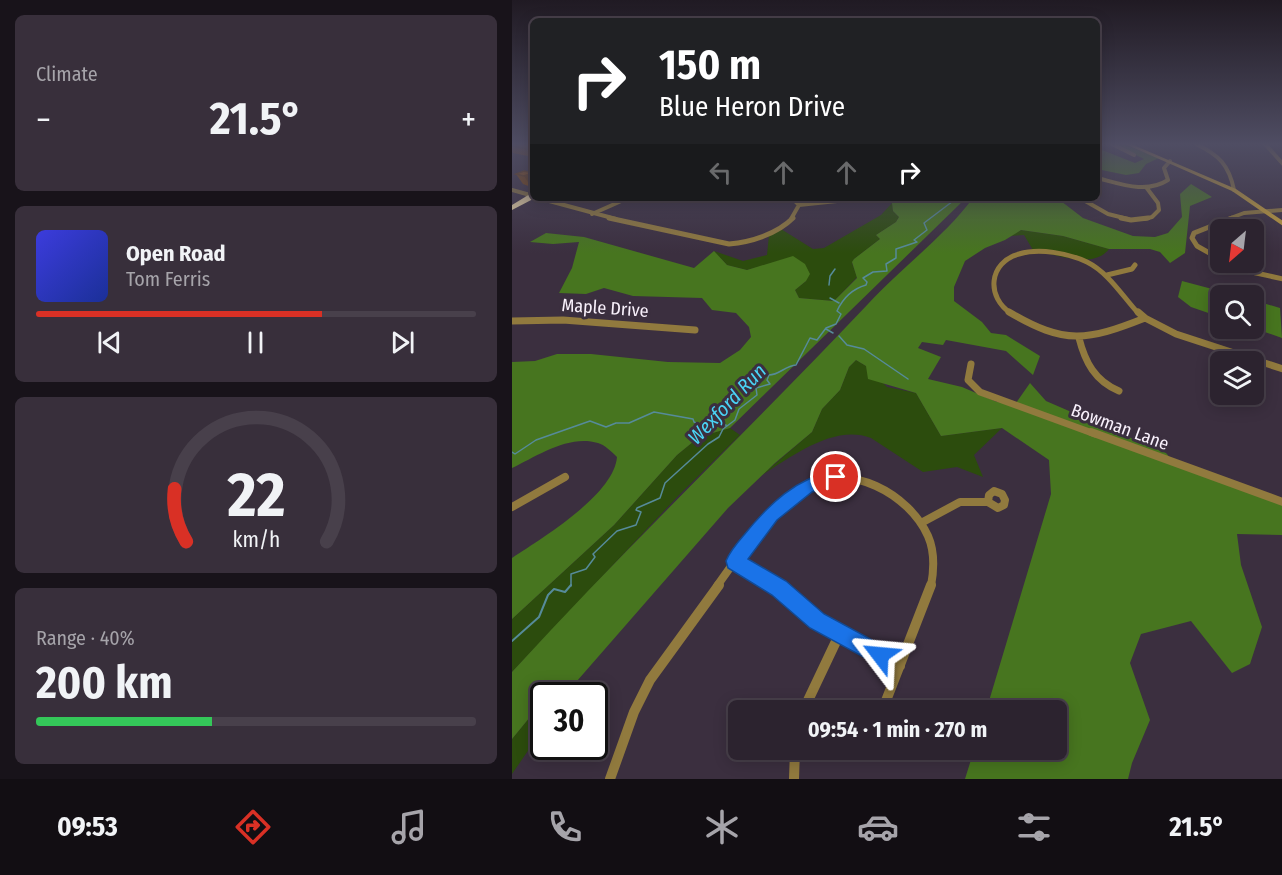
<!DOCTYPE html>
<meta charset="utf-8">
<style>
body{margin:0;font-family:"Fira Sans Condensed",sans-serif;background:#382f3b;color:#f1f3f6;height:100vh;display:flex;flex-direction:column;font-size:22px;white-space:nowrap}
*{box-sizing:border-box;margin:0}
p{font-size:20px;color:#a6a4aa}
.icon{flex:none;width:33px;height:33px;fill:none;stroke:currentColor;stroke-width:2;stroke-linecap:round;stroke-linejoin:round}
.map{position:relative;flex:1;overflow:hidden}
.side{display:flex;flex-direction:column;gap:15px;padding:15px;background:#18131a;width:512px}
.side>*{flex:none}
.banner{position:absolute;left:18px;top:18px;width:570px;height:183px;border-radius:9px;box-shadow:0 3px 15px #0003,0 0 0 2px #48404b;background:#202124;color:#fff;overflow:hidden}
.needle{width:39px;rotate:208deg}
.controls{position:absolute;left:698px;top:219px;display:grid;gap:12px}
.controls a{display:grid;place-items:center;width:54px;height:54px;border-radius:9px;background:#2c232f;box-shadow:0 3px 15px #0003,0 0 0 2px #48404b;font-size:30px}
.speed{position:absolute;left:18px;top:682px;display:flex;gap:12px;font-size:30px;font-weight:700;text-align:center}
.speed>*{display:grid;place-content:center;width:78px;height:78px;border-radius:50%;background:#2c232f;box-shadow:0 3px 15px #0003,0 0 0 2px #48404b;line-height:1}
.speed .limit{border:3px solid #111;border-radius:9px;background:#fff;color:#111}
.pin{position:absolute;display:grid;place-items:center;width:51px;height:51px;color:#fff;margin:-26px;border:3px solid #fff;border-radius:50%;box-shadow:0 2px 6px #0007}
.me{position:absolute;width:66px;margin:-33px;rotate:299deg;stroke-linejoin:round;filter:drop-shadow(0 0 4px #0008)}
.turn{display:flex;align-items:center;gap:21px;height:126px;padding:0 30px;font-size:27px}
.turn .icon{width:78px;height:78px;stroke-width:2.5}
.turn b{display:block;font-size:42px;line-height:51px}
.lanes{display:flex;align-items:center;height:57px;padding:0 30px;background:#0003;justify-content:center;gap:30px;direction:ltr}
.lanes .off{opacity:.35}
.big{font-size:45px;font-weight:700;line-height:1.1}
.side .tile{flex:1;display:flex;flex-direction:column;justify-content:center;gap:9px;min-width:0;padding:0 21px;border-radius:9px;background:#382f3b}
.side .dial{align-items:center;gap:0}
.dial svg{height:156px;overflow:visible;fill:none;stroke:#48404b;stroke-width:7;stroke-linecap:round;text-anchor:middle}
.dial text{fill:#f1f3f6;stroke:none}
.song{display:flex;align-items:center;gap:18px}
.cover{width:72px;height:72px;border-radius:9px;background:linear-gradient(135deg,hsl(240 70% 55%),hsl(230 70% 35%))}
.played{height:6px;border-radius:3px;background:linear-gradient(90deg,#d93025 65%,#48404b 65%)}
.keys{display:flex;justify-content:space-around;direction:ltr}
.heat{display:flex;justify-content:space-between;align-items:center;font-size:33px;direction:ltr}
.charge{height:9px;border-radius:4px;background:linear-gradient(90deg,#34c759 40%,#48404b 0)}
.trip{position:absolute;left:216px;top:700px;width:339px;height:60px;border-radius:9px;background:#2c232f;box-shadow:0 3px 15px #0003,0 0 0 2px #48404b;font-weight:700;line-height:60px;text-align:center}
.dock{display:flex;height:96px;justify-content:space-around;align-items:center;background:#120e13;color:#a6a4aa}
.dock .icon{width:42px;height:42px}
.dock .current{color:#d93025}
.dock b{font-size:27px;color:#f1f3f6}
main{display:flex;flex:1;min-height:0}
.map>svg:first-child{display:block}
.green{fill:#2c4c0d}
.forest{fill:#47751f}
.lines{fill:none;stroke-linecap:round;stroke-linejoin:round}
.stream-far1{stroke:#568b9a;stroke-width:1.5}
.stream{stroke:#568b9a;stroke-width:2}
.street-far4{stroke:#917a3e;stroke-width:4}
.street-far3{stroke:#917a3e;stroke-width:5}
.street-far2{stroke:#917a3e;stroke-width:7}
.street-far1{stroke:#917a3e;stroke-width:8}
.street{stroke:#917a3e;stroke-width:10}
.secondary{fill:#c6a039;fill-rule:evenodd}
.highway{fill:#f5dfa8;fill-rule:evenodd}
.wall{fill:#884700}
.shaded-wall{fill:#6f3a00}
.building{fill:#9e5300;stroke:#6f3a00;stroke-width:1.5}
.route{fill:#1a73e8;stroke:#114b97;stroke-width:1.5}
.labels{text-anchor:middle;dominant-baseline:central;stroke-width:6;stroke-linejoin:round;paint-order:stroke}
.street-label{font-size:18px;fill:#f9f1fc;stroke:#3b2f3f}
.water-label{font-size:20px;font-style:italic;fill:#4ad4f5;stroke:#3b2f3f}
</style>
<main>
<section class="side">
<div class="tile"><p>Climate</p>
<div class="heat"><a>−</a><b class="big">21.5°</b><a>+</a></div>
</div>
<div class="tile">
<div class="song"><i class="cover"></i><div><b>Open Road</b><p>Tom Ferris</p></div></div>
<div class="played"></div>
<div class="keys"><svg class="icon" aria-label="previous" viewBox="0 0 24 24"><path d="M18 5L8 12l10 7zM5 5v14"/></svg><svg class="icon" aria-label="pause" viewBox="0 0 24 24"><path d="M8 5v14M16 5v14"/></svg><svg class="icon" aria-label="next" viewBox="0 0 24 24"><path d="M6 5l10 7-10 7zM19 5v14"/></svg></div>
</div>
<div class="tile dial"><svg viewBox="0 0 100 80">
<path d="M14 69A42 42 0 1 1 86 69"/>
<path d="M14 69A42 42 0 0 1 8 42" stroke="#d93025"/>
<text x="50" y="56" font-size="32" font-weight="700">22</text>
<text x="50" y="72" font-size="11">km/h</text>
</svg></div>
<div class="tile"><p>Range · 40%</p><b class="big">200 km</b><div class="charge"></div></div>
</section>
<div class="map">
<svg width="771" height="779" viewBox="0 0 771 779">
<rect width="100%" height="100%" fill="#3b2f3f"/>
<path class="green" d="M380,203L381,211L387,217L384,222L364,235L368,239L342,259L340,263L345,277L322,301L287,298L283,290L294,281L281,257L235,270L215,265L202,251L231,261L255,255L257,235L269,229L301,249L312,248L369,215Z
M509,230L551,236L597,249C581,270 543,254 521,250L512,235L497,236Z
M344,360L354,366L375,387L404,393L429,436L490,428L462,455L471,477L445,467L411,472L359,438C322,424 281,456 250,475L300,432L310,409L328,390L337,367Z
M218,428L228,435L167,495L0,672V619L102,525L165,455L187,437Z
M31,707V729L0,774V739L18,717Z"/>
<path class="forest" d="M602,144H611L647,158L634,164L627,173L614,175L585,169V148L623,163L632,159Z
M679,184L700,197L678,206L673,253L658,263L648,252L638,249H597L551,236L509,230L493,240L473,248L453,261L442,287V301L470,322L479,333L494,335L528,356L521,375L494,351L434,340L431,345L410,342L406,348L429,357L416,379L450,387L485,402L504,403L518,383L534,401L654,453L659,459L770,504V535L725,534L729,565L750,627L738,664L720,673L679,621L629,634L618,663L638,720L620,763L616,779H453L462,750H544V711H474L539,494L537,460L490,428L429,436L404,393L356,379L354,366L344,360L337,367L328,390L310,409L300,432L263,463L216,508L65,681L46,696H32L31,707L18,717L0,739V672C115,546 239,428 356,304C388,269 433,236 461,198H545L571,218L621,236L643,237L656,233L670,217L668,194Z
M387,198H454L218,428L187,437L165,455L102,525L0,619V558C30,538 102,495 105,457C100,452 93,445 86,443C57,434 25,456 0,468V362L23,361L45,354H79L156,362L208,363L228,350L239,337L237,327L224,313L200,310L190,298L121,296L92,288L74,294L47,293L60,268L67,242L41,244L18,242L34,233L72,237L182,268L202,251L215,265L235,270L281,256L293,264L298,274L294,281L283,290L287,298L322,301L345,278L340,262L342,259L368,239L364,235L384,222L387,217L381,211L380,203Z
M670,281L719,294L723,295L708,296V317L679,307L666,297Z
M741,300L768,308L770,338L741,328Z"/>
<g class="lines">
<path class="stream-far1" d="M317,285L318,276L323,269
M318,298L327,303
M314,329L321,333
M327,336L335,345L352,349L396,379
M0,452L3,454L24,440L78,421L94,427L104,423H117L142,412L181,419L182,422L189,425H214
M59,586V574L74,569L83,557L81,554L105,531L124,525L129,512L124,510L125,508L148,498L153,483L196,444L207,437L211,429L223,420L227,409L245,395L244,388L258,384L255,380L257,375C267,375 273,366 284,365L298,338L305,340L314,328L324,324L329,314L325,311C331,298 340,289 354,285L355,282L351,278L361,272L375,271L374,264L384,258V249L405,242L402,240L415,230L412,223L445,198"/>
<path class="stream" d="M0,641L27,617L36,595L42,589L53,592L59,585"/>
<path class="street-far4" d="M600,144L622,155
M684,144C707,155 717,165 722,190
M753,144L771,164
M585,178C609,184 634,194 656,180L652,168L658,161
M0,190L18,195
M15,195L104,219
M280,198L287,205
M568,198L596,214L616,219
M287,205L325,201
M80,214L116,198
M279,219L287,205
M632,219L640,217L647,210L646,203L634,187
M716,219L732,213L771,210"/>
<path class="street-far3" d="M97,218L217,244C239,242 265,234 281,218
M609,218L619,220L636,218
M708,259L685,246L680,238L682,233L720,218
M715,262L735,271L771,279
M595,275L620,269L623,265
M500,314C473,297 477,262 507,254C527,248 556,253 575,262C597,273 611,297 627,314"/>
<path class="street-far2" d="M497,312C553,345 575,341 633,318
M626,312L633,318
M633,318L664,334L771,369
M0,321L51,320L183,330
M567,338C573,362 583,381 607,391
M459,364L456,380L468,392L583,434"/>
<path class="street-far1" d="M579,432L771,502
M482,491L490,494L493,500L492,505L486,508L476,502L477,495Z
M0,507L53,477
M409,523L448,502H476
M223,561L264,586
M205,586C231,550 255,511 294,487C337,461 397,494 416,536C423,552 422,570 419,586"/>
<path class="street" d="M261,585L305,621L388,666
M291,711L328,633
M370,711L419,585
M98,779L122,712L138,680L207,585
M282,779L283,750"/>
<path class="secondary" d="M613,144H619L724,189L771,221V226L720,191Z"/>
<path class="highway" d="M18,194H21V198H23L0,210V205Z"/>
</g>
<path class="wall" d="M0,144H21V157L1,153L0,151Z
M20,173L21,175V186L19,187L11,184L4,174Z"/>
<path class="shaded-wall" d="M20,173L21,175V186L19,187L12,176Z"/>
<path class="building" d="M0,144H21V150L0,146Z
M12,171L20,173L12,176L4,174Z"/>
<linearGradient id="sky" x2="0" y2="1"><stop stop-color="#201a23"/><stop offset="0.57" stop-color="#4f4d63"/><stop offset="1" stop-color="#4f4d63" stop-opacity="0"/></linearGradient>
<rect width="771" height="253" fill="url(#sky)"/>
<path class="route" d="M324,470L330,472L332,477L330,482L300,492L265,520L236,559L274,581L312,614L375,648L378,655L375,662L368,666L298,628L260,595L216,568L214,561C218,551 225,543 232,535C257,504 284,478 324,470Z"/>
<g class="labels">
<g class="street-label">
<text transform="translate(93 308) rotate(4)">Maple Drive</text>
<text transform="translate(608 427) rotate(20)">Bowman Lane</text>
</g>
<g class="water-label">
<text transform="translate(215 404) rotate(-46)">Wexford Run</text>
</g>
</g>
</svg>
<div class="controls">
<a><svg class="needle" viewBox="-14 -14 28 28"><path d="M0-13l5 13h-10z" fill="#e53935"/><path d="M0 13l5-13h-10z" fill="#a6a4aa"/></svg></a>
<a><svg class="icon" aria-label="search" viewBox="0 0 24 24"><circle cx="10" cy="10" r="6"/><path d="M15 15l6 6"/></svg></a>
<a><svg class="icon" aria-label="layers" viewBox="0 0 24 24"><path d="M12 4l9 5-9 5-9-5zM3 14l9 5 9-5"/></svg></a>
</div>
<div class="speed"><div class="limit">30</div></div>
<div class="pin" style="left:324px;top:477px;background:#d93025"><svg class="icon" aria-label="arrive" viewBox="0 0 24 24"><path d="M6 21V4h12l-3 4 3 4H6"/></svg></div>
<svg class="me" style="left:368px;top:655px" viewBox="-20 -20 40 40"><path d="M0-17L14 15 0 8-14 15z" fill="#1a73e8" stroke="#fff" stroke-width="4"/></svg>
<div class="trip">09:54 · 1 min · 270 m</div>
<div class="banner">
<div class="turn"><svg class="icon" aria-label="right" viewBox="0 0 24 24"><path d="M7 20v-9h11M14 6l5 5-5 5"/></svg><div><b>150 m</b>Blue Heron Drive</div></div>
<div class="lanes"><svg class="icon off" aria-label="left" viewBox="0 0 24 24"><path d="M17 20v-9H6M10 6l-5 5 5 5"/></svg><svg class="icon off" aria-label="ahead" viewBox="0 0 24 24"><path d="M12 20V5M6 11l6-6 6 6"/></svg><svg class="icon off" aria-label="ahead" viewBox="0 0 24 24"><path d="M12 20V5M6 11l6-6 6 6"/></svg><svg class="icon" aria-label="right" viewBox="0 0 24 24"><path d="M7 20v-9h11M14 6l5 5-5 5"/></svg></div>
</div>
</div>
</main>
<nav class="dock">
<b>09:53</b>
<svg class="icon current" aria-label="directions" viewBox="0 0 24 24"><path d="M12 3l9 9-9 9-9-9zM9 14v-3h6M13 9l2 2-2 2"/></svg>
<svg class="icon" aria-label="music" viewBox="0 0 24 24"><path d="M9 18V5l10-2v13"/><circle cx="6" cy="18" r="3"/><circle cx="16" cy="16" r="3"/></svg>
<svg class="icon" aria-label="phone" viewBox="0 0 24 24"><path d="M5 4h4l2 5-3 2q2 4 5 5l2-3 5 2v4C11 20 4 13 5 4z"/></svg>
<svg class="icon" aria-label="climate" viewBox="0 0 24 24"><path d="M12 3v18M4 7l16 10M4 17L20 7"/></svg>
<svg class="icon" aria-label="car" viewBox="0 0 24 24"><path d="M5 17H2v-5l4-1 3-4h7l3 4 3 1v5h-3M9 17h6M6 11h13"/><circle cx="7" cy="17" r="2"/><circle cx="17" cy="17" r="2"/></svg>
<svg class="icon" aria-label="filters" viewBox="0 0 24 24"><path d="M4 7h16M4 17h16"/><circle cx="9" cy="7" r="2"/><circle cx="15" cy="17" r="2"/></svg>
<b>21.5°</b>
</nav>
